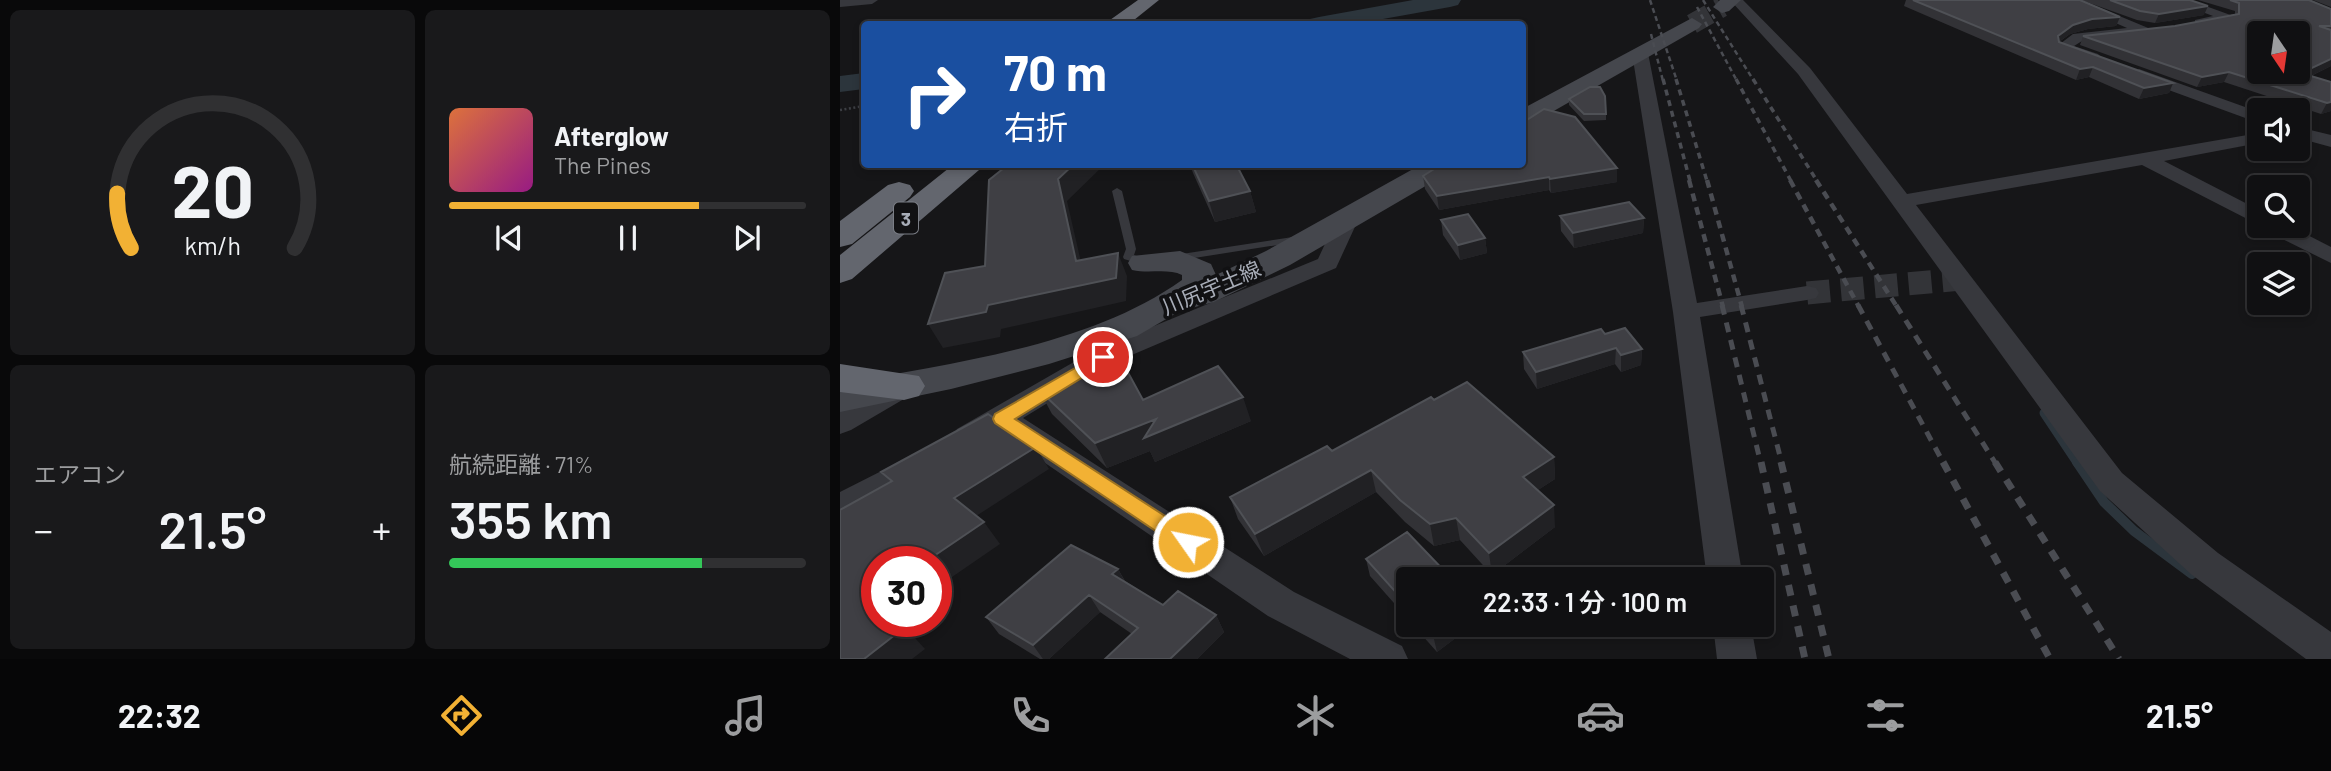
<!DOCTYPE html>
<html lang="ja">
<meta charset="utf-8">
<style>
body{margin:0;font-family:Barlow,"Noto Sans JP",sans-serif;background:#19191b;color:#f1f3f6;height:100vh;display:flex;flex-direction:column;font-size:26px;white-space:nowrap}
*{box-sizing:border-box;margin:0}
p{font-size:23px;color:#9c9d9f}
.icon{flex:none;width:38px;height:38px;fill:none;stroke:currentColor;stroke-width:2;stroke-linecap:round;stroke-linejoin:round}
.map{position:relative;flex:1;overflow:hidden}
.panel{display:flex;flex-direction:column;gap:10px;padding:10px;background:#09090a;width:840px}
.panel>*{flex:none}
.hud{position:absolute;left:21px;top:21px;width:665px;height:147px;border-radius:7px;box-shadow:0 4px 10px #0003,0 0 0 2px #303032;background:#1a4fa0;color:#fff;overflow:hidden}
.needle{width:46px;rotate:167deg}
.buttons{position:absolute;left:1407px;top:21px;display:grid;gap:14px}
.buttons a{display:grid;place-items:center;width:63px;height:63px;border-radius:7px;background:#101012;box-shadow:0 4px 10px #0003,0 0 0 2px #303032;font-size:35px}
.speed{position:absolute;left:21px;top:546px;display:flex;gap:14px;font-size:35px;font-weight:700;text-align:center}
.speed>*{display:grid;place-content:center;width:91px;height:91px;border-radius:50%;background:#101012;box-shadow:0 4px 10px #0003,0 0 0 2px #303032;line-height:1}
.speed .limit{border:10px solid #d22;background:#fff;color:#111}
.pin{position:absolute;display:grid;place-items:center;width:60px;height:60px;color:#fff;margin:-30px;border:4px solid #fff;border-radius:50%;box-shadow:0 2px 7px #0007}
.me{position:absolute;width:77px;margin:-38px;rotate:303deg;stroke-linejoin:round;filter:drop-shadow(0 0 5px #0008)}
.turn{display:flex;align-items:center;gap:24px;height:147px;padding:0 28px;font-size:32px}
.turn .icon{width:91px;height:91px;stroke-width:2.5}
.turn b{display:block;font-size:49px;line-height:60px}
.big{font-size:52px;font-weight:600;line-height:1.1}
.panel .widget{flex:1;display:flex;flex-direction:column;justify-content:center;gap:10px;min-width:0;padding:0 24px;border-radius:10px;background:#19191b}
.panel .dial{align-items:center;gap:0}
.dial svg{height:182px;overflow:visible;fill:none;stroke:#303032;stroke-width:7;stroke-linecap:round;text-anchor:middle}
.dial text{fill:#f1f3f6;stroke:none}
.song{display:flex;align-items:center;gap:21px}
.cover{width:84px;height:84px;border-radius:10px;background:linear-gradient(135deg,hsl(20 70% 55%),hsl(310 70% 35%))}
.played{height:7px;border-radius:4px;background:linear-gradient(90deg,#f2b134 70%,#303032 70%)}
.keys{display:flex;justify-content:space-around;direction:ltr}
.heat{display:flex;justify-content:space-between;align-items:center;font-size:38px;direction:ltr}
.charge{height:10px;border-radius:5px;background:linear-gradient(90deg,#34c759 71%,#303032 0)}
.panel .tiles{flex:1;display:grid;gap:10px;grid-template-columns:repeat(2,1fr)}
.trip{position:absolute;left:556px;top:567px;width:378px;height:70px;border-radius:7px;background:#101012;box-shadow:0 4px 10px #0003,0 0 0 2px #303032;font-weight:600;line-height:70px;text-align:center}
.tabs{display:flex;height:112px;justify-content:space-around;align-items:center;background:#060607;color:#9c9d9f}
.tabs .icon{width:49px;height:49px}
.tabs .selected{color:#f2b134}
.tabs b{font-size:32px;color:#f1f3f6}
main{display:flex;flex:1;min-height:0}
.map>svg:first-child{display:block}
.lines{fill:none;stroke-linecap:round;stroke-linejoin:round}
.stream-far1{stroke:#2c353c;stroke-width:9}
.stream{stroke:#2c353c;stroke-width:10}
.river{fill:#2c353c;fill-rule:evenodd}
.street-tunnel{stroke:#333438;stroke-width:23;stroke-dasharray:23 11;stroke-linecap:butt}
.secondary-tunnel{stroke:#333438;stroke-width:20;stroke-dasharray:20 10;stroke-linecap:butt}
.path{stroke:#3d3f44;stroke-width:2.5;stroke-dasharray:2 2.5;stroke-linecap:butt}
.lane{fill:#37383d;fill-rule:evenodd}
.street{fill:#37383d;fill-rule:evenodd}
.secondary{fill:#45474d;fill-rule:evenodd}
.highway{fill:#63666e;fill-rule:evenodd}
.rail-far4{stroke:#4a4c52;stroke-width:2.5;stroke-dasharray:5 3.5;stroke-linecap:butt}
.rail-far3{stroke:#4a4c52;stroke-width:3.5;stroke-dasharray:6 5;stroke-linecap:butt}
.rail-far2{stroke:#4a4c52;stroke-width:4.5;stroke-dasharray:8 6;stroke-linecap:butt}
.rail-far1{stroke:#4a4c52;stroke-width:5;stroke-dasharray:10 8;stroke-linecap:butt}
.rail{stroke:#4a4c52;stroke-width:7;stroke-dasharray:11 10;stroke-linecap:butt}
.wall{fill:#323236}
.shaded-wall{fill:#212124}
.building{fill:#3f3f44;stroke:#4f5156;stroke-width:2;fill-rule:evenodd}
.route{fill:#f2b134;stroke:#9d7322;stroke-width:2}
.labels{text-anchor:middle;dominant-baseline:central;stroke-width:7;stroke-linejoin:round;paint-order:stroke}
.shield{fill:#111113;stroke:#7b7e86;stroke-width:2}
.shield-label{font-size:19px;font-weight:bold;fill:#a8adb8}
.street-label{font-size:21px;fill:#a8adb8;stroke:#111113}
</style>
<main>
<section class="panel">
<div class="tiles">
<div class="widget dial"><svg viewBox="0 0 100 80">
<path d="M14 69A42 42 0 1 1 86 69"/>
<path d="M14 69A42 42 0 0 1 8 45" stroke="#f2b134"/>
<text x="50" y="56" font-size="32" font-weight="700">20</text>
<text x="50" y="72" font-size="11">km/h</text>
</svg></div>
<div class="widget">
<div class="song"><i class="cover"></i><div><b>Afterglow</b><p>The Pines</p></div></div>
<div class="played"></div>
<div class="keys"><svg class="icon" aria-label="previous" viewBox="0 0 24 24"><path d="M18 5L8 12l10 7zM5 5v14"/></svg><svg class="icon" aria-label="pause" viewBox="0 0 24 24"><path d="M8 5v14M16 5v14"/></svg><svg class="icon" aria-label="next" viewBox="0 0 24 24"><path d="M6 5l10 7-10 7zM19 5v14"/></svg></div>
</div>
<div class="widget"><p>エアコン</p>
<div class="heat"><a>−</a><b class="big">21.5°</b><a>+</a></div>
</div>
<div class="widget"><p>航続距離 · 71%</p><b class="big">355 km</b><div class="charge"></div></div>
</div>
</section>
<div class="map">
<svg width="1491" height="659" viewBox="0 0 1491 659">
<rect width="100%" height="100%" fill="#161618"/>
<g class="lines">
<path class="stream-far1" d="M1204,413L1238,464"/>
<path class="stream" d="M1237,462L1264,502L1294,531L1352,574"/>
<path class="river" d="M573,0H621L618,5L610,7L515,24H467L470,19L479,17Z
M24,73V89L0,92V76Z"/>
<path class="street-tunnel" d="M967,293L1121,279"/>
<path class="secondary-tunnel" d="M852,24L882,7"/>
<path class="path" d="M0,110L24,106"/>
<path class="lane" d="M277,188L282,191L296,249L294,255L311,261L312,263L311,265L307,266L284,259L283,257L286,249L272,191Z
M459,236L464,239L463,241L335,261L330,258L335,255Z"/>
<path class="street" d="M0,0H38L32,4L0,7Z
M890,0H903L970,68L1067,194L1419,133V143L1324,161L1419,210V225L1302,165L1076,205L1282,473L1378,553L1491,632V659H1466L1352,575L1260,491L958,74Z
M1223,0H1241L1313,30L1306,34L1242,41L1234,46L1258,54L1261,57L1258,60H1248L1216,47L1233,34L1287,28Z
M1330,0H1349L1396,17L1389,21L1355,26V20L1373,16Z
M800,48L808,53L857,303L967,286L976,288L979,293L976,298L967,300L860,317L903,579H867L833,312L792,53Z
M1299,69L1419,112V123L1293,77L1291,74Z
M1458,127L1491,135V147L1458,138Z
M508,211L516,213L519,218L496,268L273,363L183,418L454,592L562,646L568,659H510L428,616L160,432C145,441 134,450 117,445L113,437L117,429L253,351L478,259L497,218L500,213Z
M1423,226H1450L1491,247V263L1426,231Z
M59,379L69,382L73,389L69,396L11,430L0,434V410L49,382Z
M79,452L90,456L95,464L90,472L12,517L0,521V492Z
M873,625H911L917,659H877Z"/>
<path class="secondary" d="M880,0H901L889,11L882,13L873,7Z
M852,18L862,24L859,28L691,124L682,126V109Z
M582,164H616L613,170L450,265L374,302L340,311L297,336L209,364L111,389L0,412V384C111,363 248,347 342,280V275C328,268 309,274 292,270L288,263L292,256L340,251L371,264L376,275L426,251Z"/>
<path class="highway" d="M298,0H319L289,24H267L270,20Z
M114,164H146L12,279L0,283V255Z
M59,182L70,185L74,191L70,197L12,244L0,247V221L48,185Z
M0,364L79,376L85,386L79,396L64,400L0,392Z"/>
<path class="rail-far4" d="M810,0L837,81
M863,0L914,81
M857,7L897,81
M811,34L823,81"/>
<path class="rail-far3" d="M823,79L850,181
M836,79L867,181
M896,79L951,181
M913,79L977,181"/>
<path class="rail-far2" d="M849,180L883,307
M867,180L902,307
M950,180L1019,307
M976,180L1057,307"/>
<path class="rail-far1" d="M882,305L921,464
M901,305L942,464
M1018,305L1104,464
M1056,305L1156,464"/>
<path class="rail" d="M921,462L965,659
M941,462L989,659
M1103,462L1210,659
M1155,462L1279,659"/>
</g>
<path class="wall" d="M1066,0H1240L1280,17L1276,26L1248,29L1230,34L1219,42L1333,83L1329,93L1299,99L1249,77L1236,80L1064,6Z
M1241,0H1350L1364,15L1315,23L1297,20Z
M1358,0H1469L1491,9V66L1471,76L1491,82V111L1481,114L1384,82L1357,87L1240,45L1243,36L1335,26L1395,14V11Z
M1473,0H1491V7Z
M729,99L766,114V120L744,121L729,105Z
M350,164H396L410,191L416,212L375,222L353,173Z
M777,168V182L711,193L709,190L599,210L585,189L583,176Z
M720,216L804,218L803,233L734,248L721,231Z
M601,220L645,238L647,253L620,260L603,235Z
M765,334L802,349L801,365L781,372L775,364L697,389L684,369L683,352Z
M199,390L303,400L411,421L315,462L310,451L267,468L212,414Z
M492,451L714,457L715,479L698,490L715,527L652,575L620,540L594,546L565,522L536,492L424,556L398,519L390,497Z
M526,559L569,579V620L530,576Z
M278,569L285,581L323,605L376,615L384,632L357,659H265L292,634L260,612L209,659H200L159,634L146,617Z
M573,625H633L597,652Z"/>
<path class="shaded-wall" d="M1368,6L1364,15L1315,23L1319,14Z
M1280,17L1276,26L1248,29L1230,34L1214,45L1218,36L1233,25L1252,19Z
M1491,59V66L1456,83L1461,73Z
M1253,67L1249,77L1236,80L1240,69Z
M1389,72L1384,82L1357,87L1362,77Z
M1333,83L1329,93L1299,99L1304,88Z
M1491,102V111L1481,114L1487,103Z
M234,164H265L227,201L246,284L278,253L287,276L286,301L161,329L160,337L103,348L88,324L148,305L218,179Z
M777,168V182L711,193L710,179Z
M709,177V190L599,210L597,196Z
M410,191L416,212L375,222L369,201Z
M804,218L803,233L734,248L733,233Z
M645,238L647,253L620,260L618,245Z
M776,348L775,364L697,389L696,372Z
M802,349L801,365L781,372V355Z
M403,397L411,421L315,462L310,451L267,468L255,443L316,419Z
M196,447L209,469L130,520L114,498Z
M714,457L715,479L684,499L683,477Z
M531,470L536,492L424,556L415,534Z
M714,505L715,527L652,575L649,553Z
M616,518L620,540L594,546L590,524Z
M144,522L160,544L96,588V562H85Z
M278,569L287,586L272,574Z
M37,594V611L27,600Z
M249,595L260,612L209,659H203L193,645Z
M376,615L384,632L357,659H330Z
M608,625H633L597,652L593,635Z
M65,627L85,649L72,659H24Z"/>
<path class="building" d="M1073,0H1240L1280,17L1252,19L1233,25L1218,36L1219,42L1333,83L1304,88L1253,67L1240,69Z
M1270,0H1350L1368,6L1319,14L1300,11Z
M1390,0H1469L1491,9V26H1479L1491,30V59L1461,73L1491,82V102L1487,103L1389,72L1362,77L1243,36L1335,26L1399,14V3ZM1419,33H1458V72H1419Z
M750,87H760L765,96L766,114H744L729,99Z
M704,109L735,117L777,168L710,179L709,177L597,196L583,176L602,164H682V123Z
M169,164H234L218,179L236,261L278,253L276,278L148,305L146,312L88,324L105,273L145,266L149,180Z
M352,164H396L410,191L369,201Z
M789,202L804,218L733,233L720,216Z
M628,214L645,238L618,245L601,220Z
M785,328L802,349L781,355L776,348L696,372L683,352L761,329L765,334Z
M279,356L303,400L378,366L403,397L304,438L316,419L255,443L199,390Z
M627,382L714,457L683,477L714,505L649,553L616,518L590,524L560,500L531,470L415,534L390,497L487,446L492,451L591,397L594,400Z
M148,414L196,447L114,498L144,522L85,562H37V594L27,600L37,607V621H57L65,627L24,659H0V510L52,481L41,472Z
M567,532L612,579H569V607L526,559Z
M231,545L278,569L272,574L323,605L338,591L376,615L330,659H265L298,628L249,595L193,645L146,617Z
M584,625H608L593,635Z"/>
<path class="route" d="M263,352L269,353L271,357L269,361L175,419L356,536L359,542L356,548L348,551L341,548L155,423L153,419L155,414Z"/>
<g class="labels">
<rect class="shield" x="54" y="202.5" width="24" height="31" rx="5"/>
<g class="shield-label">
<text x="66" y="218">3</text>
</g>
<g class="street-label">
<text transform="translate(371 287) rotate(-23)">川尻宇土線</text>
</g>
</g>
</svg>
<div class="buttons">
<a><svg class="needle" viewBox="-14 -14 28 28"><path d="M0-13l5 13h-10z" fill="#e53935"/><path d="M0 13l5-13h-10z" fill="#9c9d9f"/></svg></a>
<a><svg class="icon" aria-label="sound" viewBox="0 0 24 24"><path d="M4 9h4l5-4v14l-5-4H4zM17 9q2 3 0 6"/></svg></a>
<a><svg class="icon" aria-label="search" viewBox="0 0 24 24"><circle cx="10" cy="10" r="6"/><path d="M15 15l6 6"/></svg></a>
<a><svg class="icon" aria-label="layers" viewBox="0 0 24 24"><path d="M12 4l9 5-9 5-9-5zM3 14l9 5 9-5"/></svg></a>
</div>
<div class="speed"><div class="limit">30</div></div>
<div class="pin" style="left:263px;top:357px;background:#d93025"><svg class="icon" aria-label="arrive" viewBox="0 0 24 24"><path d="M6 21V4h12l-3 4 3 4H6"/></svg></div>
<svg class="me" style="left:348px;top:542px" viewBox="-20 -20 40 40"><circle r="17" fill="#f2b134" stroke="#fff" stroke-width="3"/><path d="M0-11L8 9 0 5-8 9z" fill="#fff"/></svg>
<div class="trip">22:33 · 1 分 · 100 m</div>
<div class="hud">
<div class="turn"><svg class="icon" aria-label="right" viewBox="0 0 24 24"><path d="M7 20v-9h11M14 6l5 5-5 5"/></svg><div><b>70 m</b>右折</div></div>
</div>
</div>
</main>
<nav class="tabs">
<b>22:32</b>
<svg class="icon selected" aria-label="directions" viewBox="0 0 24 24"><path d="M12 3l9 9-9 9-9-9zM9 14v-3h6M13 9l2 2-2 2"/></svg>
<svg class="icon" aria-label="music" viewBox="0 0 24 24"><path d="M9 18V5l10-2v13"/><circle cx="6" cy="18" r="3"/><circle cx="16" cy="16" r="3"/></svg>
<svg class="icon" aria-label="phone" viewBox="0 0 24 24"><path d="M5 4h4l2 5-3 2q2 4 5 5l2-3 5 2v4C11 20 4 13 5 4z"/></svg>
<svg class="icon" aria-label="climate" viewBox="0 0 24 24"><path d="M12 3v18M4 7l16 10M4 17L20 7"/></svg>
<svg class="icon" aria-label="car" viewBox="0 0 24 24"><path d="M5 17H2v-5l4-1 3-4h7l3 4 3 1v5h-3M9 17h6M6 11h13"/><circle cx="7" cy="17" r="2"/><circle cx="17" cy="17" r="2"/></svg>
<svg class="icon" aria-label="filters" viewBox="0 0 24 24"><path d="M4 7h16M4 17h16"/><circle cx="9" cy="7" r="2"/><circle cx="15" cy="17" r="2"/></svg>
<b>21.5°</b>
</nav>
